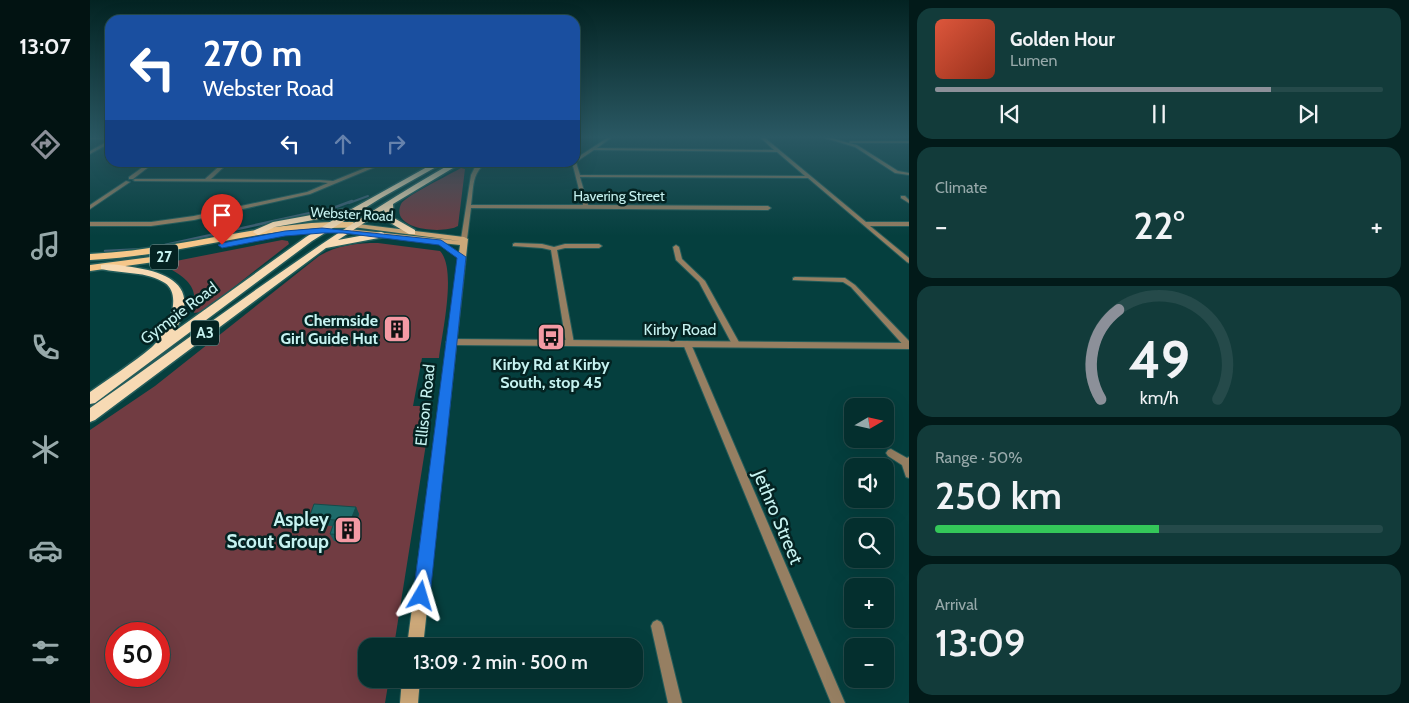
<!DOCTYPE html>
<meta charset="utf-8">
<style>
body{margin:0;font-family:Cabin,sans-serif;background:#123b3a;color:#f1f3f6;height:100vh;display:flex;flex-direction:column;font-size:19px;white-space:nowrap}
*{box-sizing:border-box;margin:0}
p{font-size:16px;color:#97a9aa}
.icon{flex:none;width:28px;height:28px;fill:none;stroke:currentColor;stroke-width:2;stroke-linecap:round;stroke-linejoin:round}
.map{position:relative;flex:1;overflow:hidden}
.panel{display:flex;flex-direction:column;gap:8px;padding:8px;background:#021a19;width:500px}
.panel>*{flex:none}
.hud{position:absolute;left:15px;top:15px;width:475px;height:152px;border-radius:15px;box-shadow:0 5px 20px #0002,0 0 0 1px #254a4a;background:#1a4fa0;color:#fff;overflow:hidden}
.needle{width:32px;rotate:81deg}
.controls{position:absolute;left:754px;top:398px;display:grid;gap:10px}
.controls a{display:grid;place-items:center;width:50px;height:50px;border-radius:10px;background:#042f2e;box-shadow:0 5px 20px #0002,0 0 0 1px #254a4a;font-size:25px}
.speed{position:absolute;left:15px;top:622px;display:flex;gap:10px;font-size:25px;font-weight:700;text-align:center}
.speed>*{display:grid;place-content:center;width:65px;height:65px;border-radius:50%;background:#042f2e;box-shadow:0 5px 20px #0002,0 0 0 1px #254a4a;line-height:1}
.speed .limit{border:8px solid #d22;background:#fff;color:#111}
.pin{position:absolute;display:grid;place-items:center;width:42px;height:42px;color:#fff;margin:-51px -21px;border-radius:50% 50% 50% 0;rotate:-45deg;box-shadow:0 0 5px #0007}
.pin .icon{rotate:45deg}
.me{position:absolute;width:55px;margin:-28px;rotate:7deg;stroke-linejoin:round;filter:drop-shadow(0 0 4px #0008)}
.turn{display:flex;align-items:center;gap:18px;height:105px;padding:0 15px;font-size:22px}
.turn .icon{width:65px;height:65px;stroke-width:2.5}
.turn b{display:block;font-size:35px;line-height:42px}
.lanes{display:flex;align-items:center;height:48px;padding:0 15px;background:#0003;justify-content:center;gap:25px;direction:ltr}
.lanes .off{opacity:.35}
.big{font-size:38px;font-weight:600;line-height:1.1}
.panel .tile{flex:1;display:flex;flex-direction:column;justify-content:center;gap:8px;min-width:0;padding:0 18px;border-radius:15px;background:#123b3a}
.panel .dial{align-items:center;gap:0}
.dial svg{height:130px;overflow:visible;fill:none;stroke:#254a4a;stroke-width:7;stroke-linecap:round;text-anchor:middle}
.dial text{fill:#f1f3f6;stroke:none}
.song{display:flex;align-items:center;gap:15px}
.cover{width:60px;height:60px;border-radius:8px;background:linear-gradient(135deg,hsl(10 70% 55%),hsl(10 70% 35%))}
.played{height:5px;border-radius:2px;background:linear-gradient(90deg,#8c9099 75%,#254a4a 75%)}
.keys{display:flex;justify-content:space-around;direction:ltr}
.heat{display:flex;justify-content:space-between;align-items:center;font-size:28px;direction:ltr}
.charge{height:8px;border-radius:4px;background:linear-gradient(90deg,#34c759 50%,#254a4a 0)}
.trip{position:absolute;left:268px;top:638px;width:285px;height:50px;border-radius:15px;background:#042f2e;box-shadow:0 5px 20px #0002,0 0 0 1px #254a4a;font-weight:600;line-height:50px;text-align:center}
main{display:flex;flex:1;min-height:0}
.tabs{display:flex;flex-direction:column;width:90px;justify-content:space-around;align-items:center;background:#021312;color:#97a9aa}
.tabs .icon{width:35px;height:35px}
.tabs .selected{color:#8c9099}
.tabs b{font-size:22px;color:#f1f3f6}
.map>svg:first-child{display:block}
.green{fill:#713c42;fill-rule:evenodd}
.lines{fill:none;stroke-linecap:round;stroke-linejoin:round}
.stream-far1{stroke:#3e5e72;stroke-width:2}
.stream{stroke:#3e5e72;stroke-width:2.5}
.minor-casing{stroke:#245c5a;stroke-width:2}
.tertiary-casing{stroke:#245c5a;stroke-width:2}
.secondary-casing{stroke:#245c5a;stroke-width:2}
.primary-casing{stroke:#245c5a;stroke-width:3}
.trunk-casing{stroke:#245c5a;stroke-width:3}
.minor{fill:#967f62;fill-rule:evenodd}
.tertiary{fill:#967f62;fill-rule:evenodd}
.secondary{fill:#cca879;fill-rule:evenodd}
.primary{fill:#f6c78a;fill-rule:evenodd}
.trunk{fill:#f7dab4;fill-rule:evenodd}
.wall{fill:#1a5c5b}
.shaded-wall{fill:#154b4a}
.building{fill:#1e6b6a;stroke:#154b4a}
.route{fill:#1a73e8;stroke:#114b97}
.labels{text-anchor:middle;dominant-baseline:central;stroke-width:5;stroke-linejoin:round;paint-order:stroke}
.far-street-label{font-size:14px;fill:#c6f2f0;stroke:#042322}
.shield{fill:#042322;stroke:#8cb4b2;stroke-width:1}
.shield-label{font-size:15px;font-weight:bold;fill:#c6f2f0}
.street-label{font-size:16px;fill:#c6f2f0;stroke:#042322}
.poi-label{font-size:16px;font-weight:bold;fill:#c6f2f0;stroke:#042322;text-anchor:end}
.near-street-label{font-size:19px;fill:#c6f2f0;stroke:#042322}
.near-poi-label{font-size:19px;font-weight:bold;fill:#c6f2f0;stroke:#042322;text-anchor:end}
</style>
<main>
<nav class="tabs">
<b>13:07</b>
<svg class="icon selected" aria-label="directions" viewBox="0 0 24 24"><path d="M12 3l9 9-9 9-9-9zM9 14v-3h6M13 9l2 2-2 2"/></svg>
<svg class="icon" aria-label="music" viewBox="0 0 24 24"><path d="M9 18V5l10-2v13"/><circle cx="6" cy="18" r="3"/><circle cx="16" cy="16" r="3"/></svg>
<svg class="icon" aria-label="phone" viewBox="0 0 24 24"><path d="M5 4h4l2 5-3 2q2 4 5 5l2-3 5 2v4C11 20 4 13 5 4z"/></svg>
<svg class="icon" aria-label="climate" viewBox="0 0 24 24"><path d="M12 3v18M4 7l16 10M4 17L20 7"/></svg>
<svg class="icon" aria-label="car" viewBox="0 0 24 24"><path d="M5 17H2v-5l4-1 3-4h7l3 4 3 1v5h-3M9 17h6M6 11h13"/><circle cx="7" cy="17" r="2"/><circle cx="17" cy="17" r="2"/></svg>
<svg class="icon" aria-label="filters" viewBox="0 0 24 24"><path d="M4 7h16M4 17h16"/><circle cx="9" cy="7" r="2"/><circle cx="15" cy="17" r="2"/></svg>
</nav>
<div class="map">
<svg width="819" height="703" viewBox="0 0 819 703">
<rect width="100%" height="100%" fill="#053f3e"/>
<path class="green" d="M371,168L375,169L368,226C355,234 299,231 311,204C315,196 361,174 371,168Z
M192,240L198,241L199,244L112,312L104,313C107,290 102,282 82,270V265L86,261Z
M288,243L350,251C367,269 352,333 349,358H332L323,406H342L304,646H276V679H299L295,703H0V430L65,386L229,256C248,245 266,243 288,243ZM26,634H69V676H26Z"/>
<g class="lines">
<path class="stream-far1" d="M259,203L278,196"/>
<path class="stream" d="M75,245L243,208L262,201
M15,251L54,249"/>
<g class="minor-casing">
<path id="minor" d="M0,138H20V139H0Z
M517,138H521L507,148L684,150L671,138H675L776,222H819V226H780L819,258V263L817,262L718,178L490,177L498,205L678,206L681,208L678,210L381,208L377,239L374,241L372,240L371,239L381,175L385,167L391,162H396C381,176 384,186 381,205H493L482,162H485V159ZM504,150L687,152L715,176L490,175L486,162Z
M735,138H741L759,143L760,141H819V143H760L767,145L808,171L819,173V175L805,173L765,147Z
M20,140V143L0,154V151Z
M60,162H65L43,179H39V177Z
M134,162H139L121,179L230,180L243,181L290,162H297L220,194L104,220L61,226H0V222H61L104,216L217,192L238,183L230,182L45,181L43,180L45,179H115Z
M36,181L40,182L0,209V205Z
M811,196H815L819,200V203L811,198Z
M425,243L452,244L464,247L475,244H509L512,246L509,248H475L467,250L484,343L483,345L480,346L476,343L461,250L452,248L423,246V244Z
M586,245L589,247L592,259L615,281L650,344L649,346H643L609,282L586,260L583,247Z
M705,277L755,278L765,285L819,341V349L816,348L761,287L753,282L703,280V278Z
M597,341L601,344L755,703H741L593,344Z
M801,449L817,458L819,457V478L816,477L812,465L798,456L796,453L798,450Z
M567,620L571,622L573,626L592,703H578L561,626L563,622Z"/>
</g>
<g class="tertiary-casing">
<path id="tertiary" d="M361,339L819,343V349L361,345L356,342Z"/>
</g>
<g class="secondary-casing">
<path id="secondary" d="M260,223L374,237L378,239L333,646H317L370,245L258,233L254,231L258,229L370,241L263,227H260Z
M312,679H330L328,703H310Z"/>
</g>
<g class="primary-casing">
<path id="primary" d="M241,222H263L267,225L263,228C174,225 89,256 0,260V254C82,250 160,225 241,222Z
M61,257L66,260L64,262L0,271V265Z"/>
</g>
<g class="trunk-casing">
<path id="trunk" d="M346,162H355L291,198L222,241L5,403L0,404V392C21,377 43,363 62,347C76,335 94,296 75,283C57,271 32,274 11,269V265C21,263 33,266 42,267C82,273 110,288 85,331L216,237L251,215L185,227L168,235L163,232L165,230L183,222L254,209L258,211Z
M364,162H373L303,204L304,218L325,230V234H319L297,221L294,210L248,240L291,232L294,233V237L236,248L5,420L0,422V408C120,324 236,234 364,162Z"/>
</g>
<use href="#minor" class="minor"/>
<use href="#tertiary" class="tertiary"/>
<use href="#secondary" class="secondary"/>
<use href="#primary" class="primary"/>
<use href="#trunk" class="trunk"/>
</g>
<path class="wall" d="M318,324L316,333L296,334L295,326Z
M266,507L269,514L268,518L271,524L268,534H263L261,542L244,541L240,534L243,526L224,525L219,518Z"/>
<path class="shaded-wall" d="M316,316L318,324L316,333L315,326Z
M266,507L269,514L266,524L262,517Z
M268,518L271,524L268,534L265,528Z
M259,527L263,534L261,542L257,535Z"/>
<path class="building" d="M316,316L315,326H295L297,317Z
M224,504L266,507L262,517L268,518L265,528L259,527L257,535L240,534L245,520L219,518Z"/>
<linearGradient id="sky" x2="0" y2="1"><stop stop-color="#032322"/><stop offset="0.58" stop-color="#2a5863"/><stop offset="1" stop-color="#2a5863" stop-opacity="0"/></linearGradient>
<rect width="819" height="236" fill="url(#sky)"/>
<path class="route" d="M232,228L351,240L376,257L340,596L338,603L331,605L325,603L323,596L367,258L349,245L253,233H232L195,236L132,248L128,245L132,243L195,231Z"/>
<defs>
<g id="building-square" transform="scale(1.4375)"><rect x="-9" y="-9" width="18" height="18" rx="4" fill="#f49aa4" stroke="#042322"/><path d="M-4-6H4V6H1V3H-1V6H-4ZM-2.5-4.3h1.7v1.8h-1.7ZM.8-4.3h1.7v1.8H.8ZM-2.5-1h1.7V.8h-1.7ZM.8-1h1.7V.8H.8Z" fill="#111"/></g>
<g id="bus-square" transform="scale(1.4375)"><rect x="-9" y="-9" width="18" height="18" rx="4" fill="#f49aa4" stroke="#042322"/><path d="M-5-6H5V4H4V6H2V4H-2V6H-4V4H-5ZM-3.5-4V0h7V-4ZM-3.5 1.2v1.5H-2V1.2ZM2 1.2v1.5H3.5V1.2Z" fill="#111"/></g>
</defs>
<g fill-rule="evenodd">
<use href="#building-square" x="307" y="329"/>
<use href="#bus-square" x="461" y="337"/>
<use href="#building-square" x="258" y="530"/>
</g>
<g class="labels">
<g class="far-street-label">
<text x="529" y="196">Havering Street</text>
<text transform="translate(262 214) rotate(3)">Webster Road</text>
</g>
<g class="shield">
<rect x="60" y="244.5" width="28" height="25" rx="4"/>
<rect x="101" y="320.5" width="28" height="25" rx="4"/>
</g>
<g class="shield-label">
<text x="74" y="257">27</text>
<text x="115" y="333">A3</text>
</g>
<g class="street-label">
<text transform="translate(89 313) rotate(-37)">Gympie Road</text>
<text x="590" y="329">Kirby Road</text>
<text transform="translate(335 405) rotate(-84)">Ellison Road</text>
</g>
<g class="poi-label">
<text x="288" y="320">Chermside<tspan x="288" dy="18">Girl Guide Hut</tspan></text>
<text x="461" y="364" text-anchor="middle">Kirby Rd at Kirby<tspan x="461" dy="18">South, stop 45</tspan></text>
</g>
<g class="near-street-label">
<text transform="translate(688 517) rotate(67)">Jethro Street</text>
</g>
<g class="near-poi-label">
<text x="239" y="519">Aspley<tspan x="239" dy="22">Scout Group</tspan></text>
</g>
</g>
</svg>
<div class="controls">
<a><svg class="needle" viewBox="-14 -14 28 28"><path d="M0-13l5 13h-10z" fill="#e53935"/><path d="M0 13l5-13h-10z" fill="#97a9aa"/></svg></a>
<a><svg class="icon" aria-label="sound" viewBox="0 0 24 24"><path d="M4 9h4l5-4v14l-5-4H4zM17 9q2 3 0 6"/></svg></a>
<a><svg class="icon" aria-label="search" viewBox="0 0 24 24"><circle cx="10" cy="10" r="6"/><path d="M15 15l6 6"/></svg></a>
<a>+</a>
<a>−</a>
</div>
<div class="speed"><div class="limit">50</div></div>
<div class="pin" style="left:132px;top:245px;background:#d93025"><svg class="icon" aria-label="arrive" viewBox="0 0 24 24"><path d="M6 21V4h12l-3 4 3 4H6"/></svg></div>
<svg class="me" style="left:331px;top:596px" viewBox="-20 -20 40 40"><path d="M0-17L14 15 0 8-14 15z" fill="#1a73e8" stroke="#fff" stroke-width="4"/></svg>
<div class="trip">13:09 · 2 min · 500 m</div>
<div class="hud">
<div class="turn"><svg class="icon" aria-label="left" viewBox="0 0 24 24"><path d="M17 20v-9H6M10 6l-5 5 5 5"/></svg><div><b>270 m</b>Webster Road</div></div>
<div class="lanes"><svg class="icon" aria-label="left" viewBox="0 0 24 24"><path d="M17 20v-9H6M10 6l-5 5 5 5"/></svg><svg class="icon off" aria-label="ahead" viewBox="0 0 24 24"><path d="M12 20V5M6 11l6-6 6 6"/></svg><svg class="icon off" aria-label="right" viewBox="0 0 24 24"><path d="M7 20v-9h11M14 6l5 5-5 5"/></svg></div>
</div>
</div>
<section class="panel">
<div class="tile">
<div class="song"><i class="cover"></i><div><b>Golden Hour</b><p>Lumen</p></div></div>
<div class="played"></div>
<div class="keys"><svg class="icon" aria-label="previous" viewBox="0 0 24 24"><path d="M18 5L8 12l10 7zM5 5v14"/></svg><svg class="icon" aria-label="pause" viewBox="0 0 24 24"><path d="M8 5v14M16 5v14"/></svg><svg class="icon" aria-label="next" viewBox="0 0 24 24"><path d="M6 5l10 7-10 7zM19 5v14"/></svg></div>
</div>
<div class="tile"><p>Climate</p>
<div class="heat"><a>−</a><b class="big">22°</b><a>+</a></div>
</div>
<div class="tile dial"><svg viewBox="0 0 100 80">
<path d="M14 69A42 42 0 1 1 86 69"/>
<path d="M14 69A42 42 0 0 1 25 14" stroke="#8c9099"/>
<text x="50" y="56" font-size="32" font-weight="700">49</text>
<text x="50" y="72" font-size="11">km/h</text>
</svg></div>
<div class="tile"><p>Range · 50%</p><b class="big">250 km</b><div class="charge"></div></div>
<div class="tile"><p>Arrival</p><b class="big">13:09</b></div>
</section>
</main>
